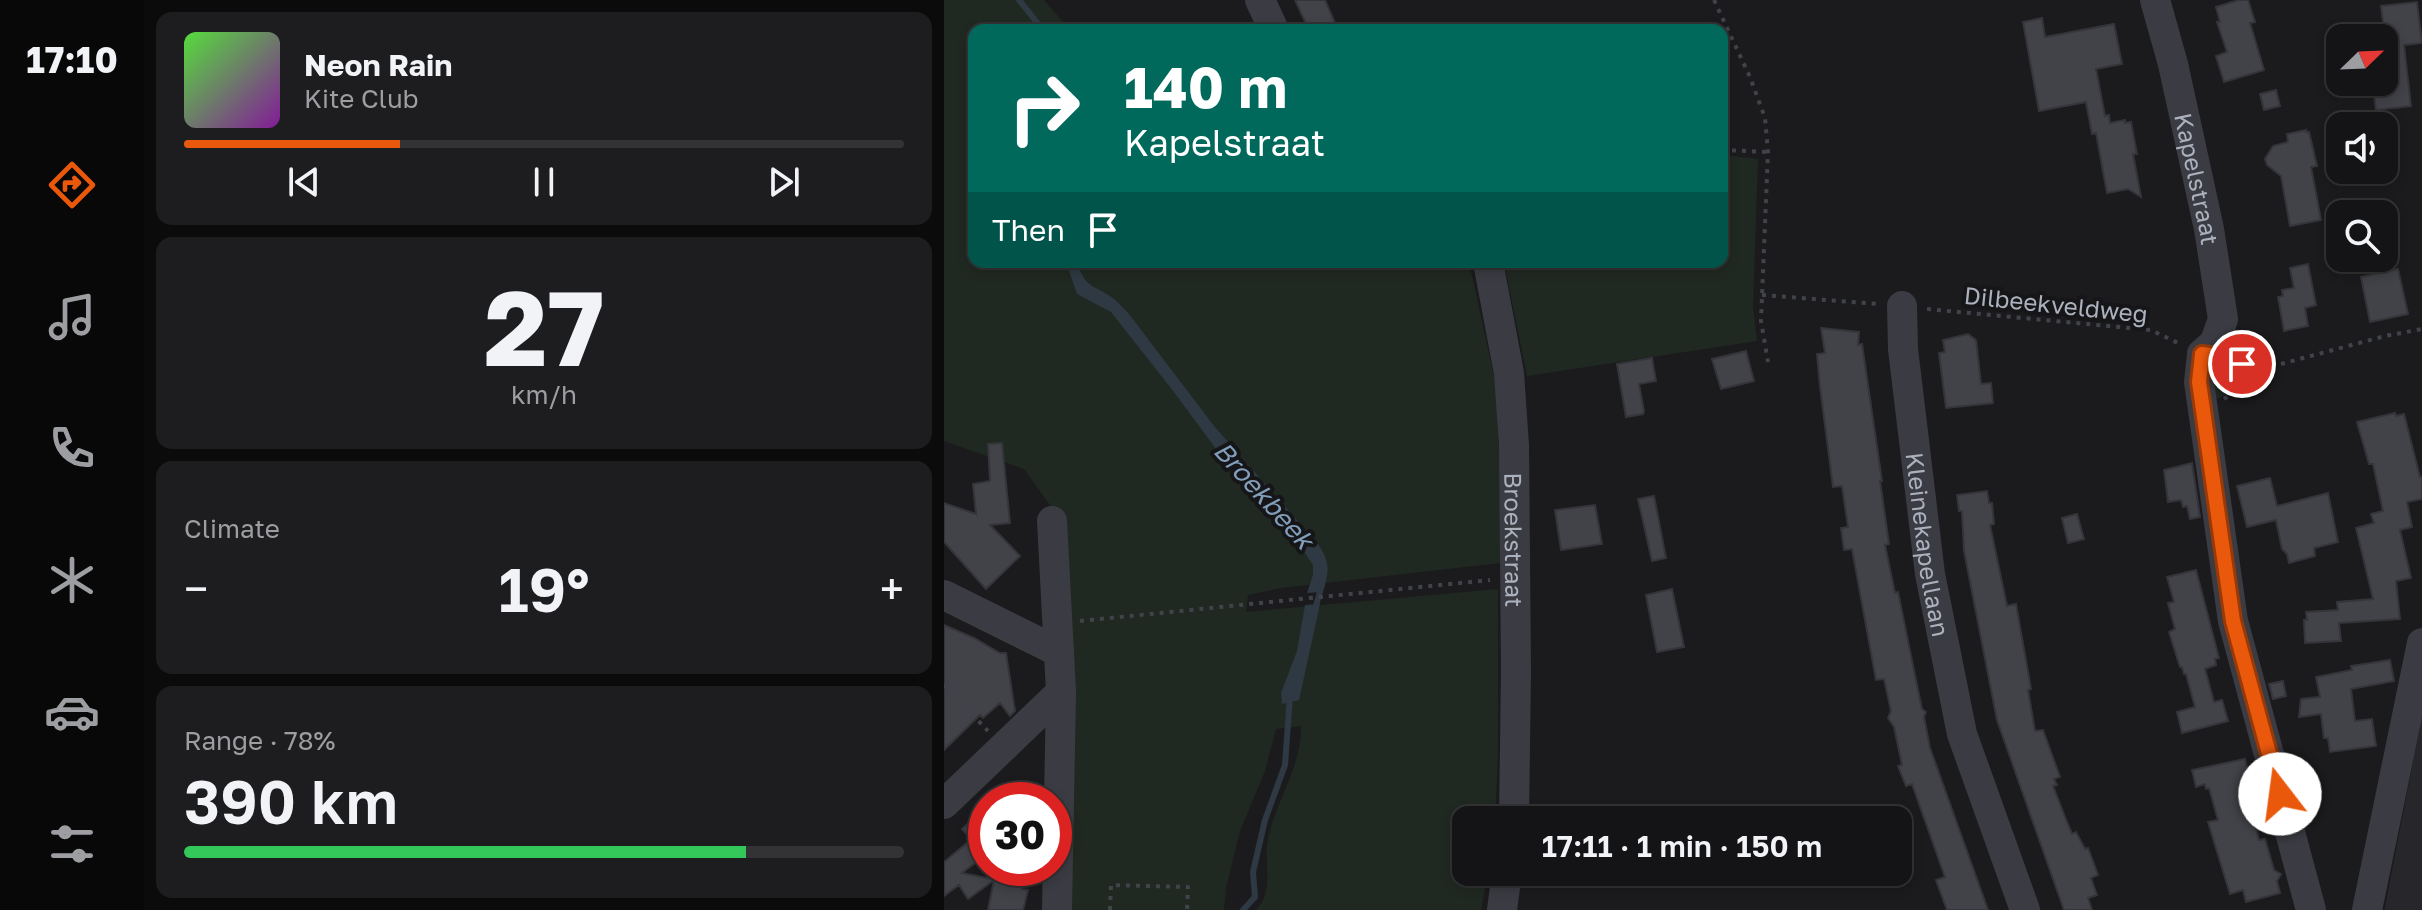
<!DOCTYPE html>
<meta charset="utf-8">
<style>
body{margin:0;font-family:"Golos Text",sans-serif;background:#1d1d1f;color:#f1f3f6;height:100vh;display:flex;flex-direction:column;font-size:30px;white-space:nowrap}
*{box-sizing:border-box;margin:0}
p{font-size:26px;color:#9d9ea1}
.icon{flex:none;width:44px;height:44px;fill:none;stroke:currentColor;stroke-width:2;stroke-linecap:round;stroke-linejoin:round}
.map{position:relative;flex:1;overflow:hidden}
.details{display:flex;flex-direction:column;gap:12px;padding:12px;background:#0b0b0c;width:800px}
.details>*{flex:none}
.guide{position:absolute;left:24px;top:24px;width:760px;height:244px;border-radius:16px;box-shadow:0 4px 12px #0003,0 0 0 2px #333335;background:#00695c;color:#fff;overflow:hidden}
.needle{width:52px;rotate:67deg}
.fabs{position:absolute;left:1382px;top:24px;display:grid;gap:16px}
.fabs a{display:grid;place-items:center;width:72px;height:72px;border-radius:16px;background:#141416;box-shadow:0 4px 12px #0003,0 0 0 2px #333335;font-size:40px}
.speed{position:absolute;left:24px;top:782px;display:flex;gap:16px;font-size:40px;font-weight:700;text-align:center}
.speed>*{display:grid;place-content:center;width:104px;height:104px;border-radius:50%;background:#141416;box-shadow:0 4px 12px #0003,0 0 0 2px #333335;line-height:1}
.speed .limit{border:12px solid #d22;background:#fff;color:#111}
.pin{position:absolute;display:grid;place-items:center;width:68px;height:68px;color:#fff;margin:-34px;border:4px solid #fff;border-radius:50%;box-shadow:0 2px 8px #0007}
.me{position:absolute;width:88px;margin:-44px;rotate:345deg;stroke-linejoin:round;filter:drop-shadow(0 0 6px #0008)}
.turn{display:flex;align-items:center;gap:28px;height:168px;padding:0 24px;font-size:36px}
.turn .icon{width:104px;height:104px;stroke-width:2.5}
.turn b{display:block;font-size:56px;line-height:68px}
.then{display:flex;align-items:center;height:76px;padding:0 24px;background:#0003;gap:16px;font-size:30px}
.big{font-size:60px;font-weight:600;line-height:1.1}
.details .tile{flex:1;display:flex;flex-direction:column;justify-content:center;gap:12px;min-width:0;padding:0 28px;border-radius:16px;background:#1d1d1f}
.details .dial{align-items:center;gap:0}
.dial b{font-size:104px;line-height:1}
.song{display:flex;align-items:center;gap:24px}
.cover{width:96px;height:96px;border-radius:12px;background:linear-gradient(135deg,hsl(110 70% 55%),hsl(290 70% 35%))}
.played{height:8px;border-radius:4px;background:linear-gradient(90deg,#ea580c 30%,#333335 30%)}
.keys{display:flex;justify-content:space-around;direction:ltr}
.heat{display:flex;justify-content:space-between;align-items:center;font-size:44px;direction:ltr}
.charge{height:12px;border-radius:6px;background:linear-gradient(90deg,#34c759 78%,#333335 0)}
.trip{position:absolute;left:508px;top:806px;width:460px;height:80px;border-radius:16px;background:#141416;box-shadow:0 4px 12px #0003,0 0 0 2px #333335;font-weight:600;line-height:80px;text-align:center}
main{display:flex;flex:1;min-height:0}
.menu{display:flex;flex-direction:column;width:144px;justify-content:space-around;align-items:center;background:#080809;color:#9d9ea1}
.menu .icon{width:56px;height:56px}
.menu .on{color:#ea580c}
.menu b{font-size:36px;color:#f1f3f6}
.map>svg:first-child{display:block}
.built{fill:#27262b}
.green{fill:#202921}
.water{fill:#2f3943}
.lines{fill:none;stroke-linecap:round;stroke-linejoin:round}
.stream{stroke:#2f3943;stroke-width:6}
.building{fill:#424348;stroke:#35343a;stroke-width:2}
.path{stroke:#41434a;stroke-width:4;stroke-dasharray:4 6;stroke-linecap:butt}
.minor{stroke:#3b3c43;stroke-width:30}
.route-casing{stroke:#983908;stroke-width:20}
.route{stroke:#ea580c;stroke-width:14}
.labels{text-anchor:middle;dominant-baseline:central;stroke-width:8;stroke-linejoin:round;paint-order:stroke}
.street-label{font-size:24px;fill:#acb1be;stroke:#161619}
.water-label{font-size:26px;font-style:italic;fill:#819ebb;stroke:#161619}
</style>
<main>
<nav class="menu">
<b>17:10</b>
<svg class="icon on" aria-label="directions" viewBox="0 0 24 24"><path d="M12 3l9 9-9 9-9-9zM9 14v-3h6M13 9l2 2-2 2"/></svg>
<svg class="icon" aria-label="music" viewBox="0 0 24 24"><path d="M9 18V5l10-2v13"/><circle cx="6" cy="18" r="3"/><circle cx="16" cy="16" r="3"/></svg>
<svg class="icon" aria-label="phone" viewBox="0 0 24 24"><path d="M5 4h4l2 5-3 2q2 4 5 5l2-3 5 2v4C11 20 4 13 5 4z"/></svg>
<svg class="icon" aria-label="climate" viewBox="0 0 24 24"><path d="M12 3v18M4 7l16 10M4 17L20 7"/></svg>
<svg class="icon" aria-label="car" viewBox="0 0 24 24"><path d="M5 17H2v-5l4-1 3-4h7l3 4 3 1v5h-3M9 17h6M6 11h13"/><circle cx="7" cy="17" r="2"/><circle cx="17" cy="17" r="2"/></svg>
<svg class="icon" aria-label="filters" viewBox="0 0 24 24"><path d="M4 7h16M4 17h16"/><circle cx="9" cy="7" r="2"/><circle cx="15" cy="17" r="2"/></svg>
</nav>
<section class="details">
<div class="tile">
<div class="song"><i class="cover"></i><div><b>Neon Rain</b><p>Kite Club</p></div></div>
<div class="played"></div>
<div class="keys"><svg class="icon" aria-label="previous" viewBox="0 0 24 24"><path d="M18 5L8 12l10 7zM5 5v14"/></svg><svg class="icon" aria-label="pause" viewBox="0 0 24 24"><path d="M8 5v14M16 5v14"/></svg><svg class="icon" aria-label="next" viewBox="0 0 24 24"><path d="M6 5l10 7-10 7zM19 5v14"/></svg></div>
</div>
<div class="tile dial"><b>27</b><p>km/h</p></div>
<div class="tile"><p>Climate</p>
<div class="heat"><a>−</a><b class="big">19°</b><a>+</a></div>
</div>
<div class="tile"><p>Range · 78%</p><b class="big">390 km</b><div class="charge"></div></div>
</section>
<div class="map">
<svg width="1478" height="910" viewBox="0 0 1478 910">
<rect width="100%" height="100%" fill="#1b1b1d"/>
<path class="built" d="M1478,716V910H1441V907Z"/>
<path class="green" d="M0,0H100L126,30H30V262H525L552,385L557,490L556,563L337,588L304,595L302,612L554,589V753L551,820H522V872H544L537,910H312C331,891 319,862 324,839C332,800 358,766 357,726L332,729L321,771L296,831L282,888L280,910H126L116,519L80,469L0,441Z
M778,155L814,159L809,307L813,341L583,376L560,262H778Z
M1269,367L1297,376C1293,391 1283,395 1269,400Z"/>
<path class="water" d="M122,262H133C142,290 150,284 170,299C175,303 180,309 185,314L270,426L374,544C386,562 386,572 378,592L363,593L369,575V565L361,553L313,493L275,453L230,392L167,312L133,294Z
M376,604L355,700L338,704L337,693L353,651L361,605Z"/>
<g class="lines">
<path class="stream" d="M75,0L99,30
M371,609L378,585
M299,910L311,897L309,872L321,820L341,765L346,696"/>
</g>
<path class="building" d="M351,0H381L394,30H365Z
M1295,0H1304L1311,22L1306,23L1320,70L1280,82L1272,56L1283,52L1273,22H1276L1272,7Z
M1473,2L1478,43L1460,45L1467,106L1432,110L1428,82H1440V68H1445L1437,6Z
M1098,18L1101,37L1170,24L1178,64L1152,69L1161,116L1165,115L1166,123L1181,120V123L1187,122L1193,154H1189L1197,197L1184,189L1163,193L1152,133L1148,134L1142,102L1095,111L1079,22Z
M1332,90L1336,106L1320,110L1316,94Z
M1362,130V132H1365L1373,166L1367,167L1377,220L1346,226L1337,176L1323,165L1321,159L1329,146L1344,142L1343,134Z
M1364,264L1372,305L1361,308L1364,326L1340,331L1334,297L1339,296L1338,290L1350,288L1346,268Z
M1454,269L1464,314L1426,322L1417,277Z
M877,328L915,332L914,345L918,344L938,481H936L945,544L941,545L951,593L954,592L974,690L978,709L982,712L980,717L986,748L1044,910H1003L992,880L1001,877L968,784L962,786L954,766L958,765L950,727L944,718L947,711L940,679L932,680L908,549L900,550L897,528L904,527L898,486L889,487L876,387L873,354L881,353Z
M1024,334L1032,340L1037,384L1047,383L1049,403L1002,408L995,353L1001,352L999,340Z
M802,351L810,381L777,389L768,359Z
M708,358L712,381L695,384L700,411L699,414L682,417L673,364Z
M1451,413L1452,416L1460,414L1476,477H1478V499L1463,502L1468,527L1456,530L1467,578L1452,581L1456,619L1395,623L1397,641L1361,643L1360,620H1363L1362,612L1394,610L1393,602L1429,599L1412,528L1430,523L1427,514L1439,511L1429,464H1425L1413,422Z
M58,443L66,523L46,525L76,556L42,589L0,542V503L32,514L29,484L46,481L44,444Z
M1248,463L1256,517L1246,519L1243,506L1239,507L1237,500L1224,502L1220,470Z
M1326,478L1333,506L1384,493L1394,542L1370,548L1371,556L1345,563L1343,554L1338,549L1332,520L1303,527L1293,486Z
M1043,491L1045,503H1048L1050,524L1046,525L1063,606L1072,604L1087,689L1084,690L1091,731L1099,730L1116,777L1110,779L1113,785L1109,786L1123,822L1128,834L1132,832L1141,849L1144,848L1154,875L1147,878L1153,895L1144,898L1148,910H1120L1053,720L1020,551L1018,511H1015L1013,495Z
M710,496L722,558L708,561L694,499Z
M651,505L658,544L617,550L611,510Z
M1133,514L1140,539L1124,543L1118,518Z
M1252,570L1275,658L1271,659L1272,665L1261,669L1270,702L1278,700L1284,721L1238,733L1233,712L1251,707L1242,674H1240L1238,667H1236L1225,632L1231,629L1224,603L1230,602L1223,577Z
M728,589L740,647L713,652L702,595Z
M0,625L30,638L56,653H62L71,711L66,716L56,703L39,718L36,715L0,750Z
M1446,660L1450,681L1407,689L1411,721L1428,719L1432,746L1386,752L1384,738H1380L1377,714L1355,717L1357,699L1376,697L1372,677L1408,670L1407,666Z
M1339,681L1342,696L1329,699L1325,684Z
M1301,759L1309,791L1303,792L1315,840L1321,839L1330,870L1337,874L1333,881L1336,893L1302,902L1299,890L1286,894L1264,822L1274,820L1265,788L1262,789L1261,784L1252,787L1248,770Z
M42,807V833L31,843L18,829Z
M23,843L35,860L18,873L79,885L78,889L84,890L79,910H44L50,880L24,899L15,885L0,896V862Z"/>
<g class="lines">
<path class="path" d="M770,0L806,77L821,118L824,152L817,321L824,362
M778,150L824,152
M818,295L934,304
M983,309L1207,330L1238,345
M1337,364L1441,336L1478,329
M1280,399L1296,388
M136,621L546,580
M0,685L44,731
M166,910L167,885L244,887L243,910"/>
<g class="minor">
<path d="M316,0L330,30"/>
<path id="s1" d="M1211,0L1229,64L1265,229L1279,319L1271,342L1258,354L1255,382L1289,621L1367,910"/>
<path id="s2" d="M544,262L565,373L570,445L572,671L570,820"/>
<path id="s3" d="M958,306L959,349L986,574L1018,734L1081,910"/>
<path d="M1258,354L1280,357L1315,370"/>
<path d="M108,521L117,692L113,910"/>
<path d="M0,595L115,652"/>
<path d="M0,804L117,692"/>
<path d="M558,910L563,872"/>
<path d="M1423,910L1478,643"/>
</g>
</g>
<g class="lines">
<g class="route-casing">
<path id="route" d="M1298,364L1280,357L1258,354L1255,382L1289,621L1336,794"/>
</g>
<use href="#route" class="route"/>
</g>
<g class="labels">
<g class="street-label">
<text stroke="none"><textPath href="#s1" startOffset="184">Kapelstraat</textPath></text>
<text transform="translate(1112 304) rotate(6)">Dilbeekveldweg</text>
<text stroke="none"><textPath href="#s2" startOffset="280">Broekstraat</textPath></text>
<text stroke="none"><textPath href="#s3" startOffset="240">Kleinekapellaan</textPath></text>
</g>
<g class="water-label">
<text transform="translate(320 495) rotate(48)">Broekbeek</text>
</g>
</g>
</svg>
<div class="fabs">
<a><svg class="needle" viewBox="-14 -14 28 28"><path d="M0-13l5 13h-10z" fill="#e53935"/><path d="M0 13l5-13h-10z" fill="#9d9ea1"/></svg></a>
<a><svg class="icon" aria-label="sound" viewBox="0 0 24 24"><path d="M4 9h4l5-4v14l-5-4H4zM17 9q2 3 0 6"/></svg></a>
<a><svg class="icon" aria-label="search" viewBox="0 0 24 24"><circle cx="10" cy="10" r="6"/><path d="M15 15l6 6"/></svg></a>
</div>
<div class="speed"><div class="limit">30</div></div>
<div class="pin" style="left:1298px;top:364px;background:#d93025"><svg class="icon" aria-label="arrive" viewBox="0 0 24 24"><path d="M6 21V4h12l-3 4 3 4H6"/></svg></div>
<svg class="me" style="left:1336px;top:794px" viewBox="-20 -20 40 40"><circle r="19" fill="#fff"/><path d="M0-13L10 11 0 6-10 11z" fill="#ea580c"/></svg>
<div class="trip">17:11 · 1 min · 150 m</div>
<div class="guide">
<div class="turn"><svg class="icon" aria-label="right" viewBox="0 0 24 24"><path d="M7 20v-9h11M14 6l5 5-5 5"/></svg><div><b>140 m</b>Kapelstraat</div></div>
<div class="then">Then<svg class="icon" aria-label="arrive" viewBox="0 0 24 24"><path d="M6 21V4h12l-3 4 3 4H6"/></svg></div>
</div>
</div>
</main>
